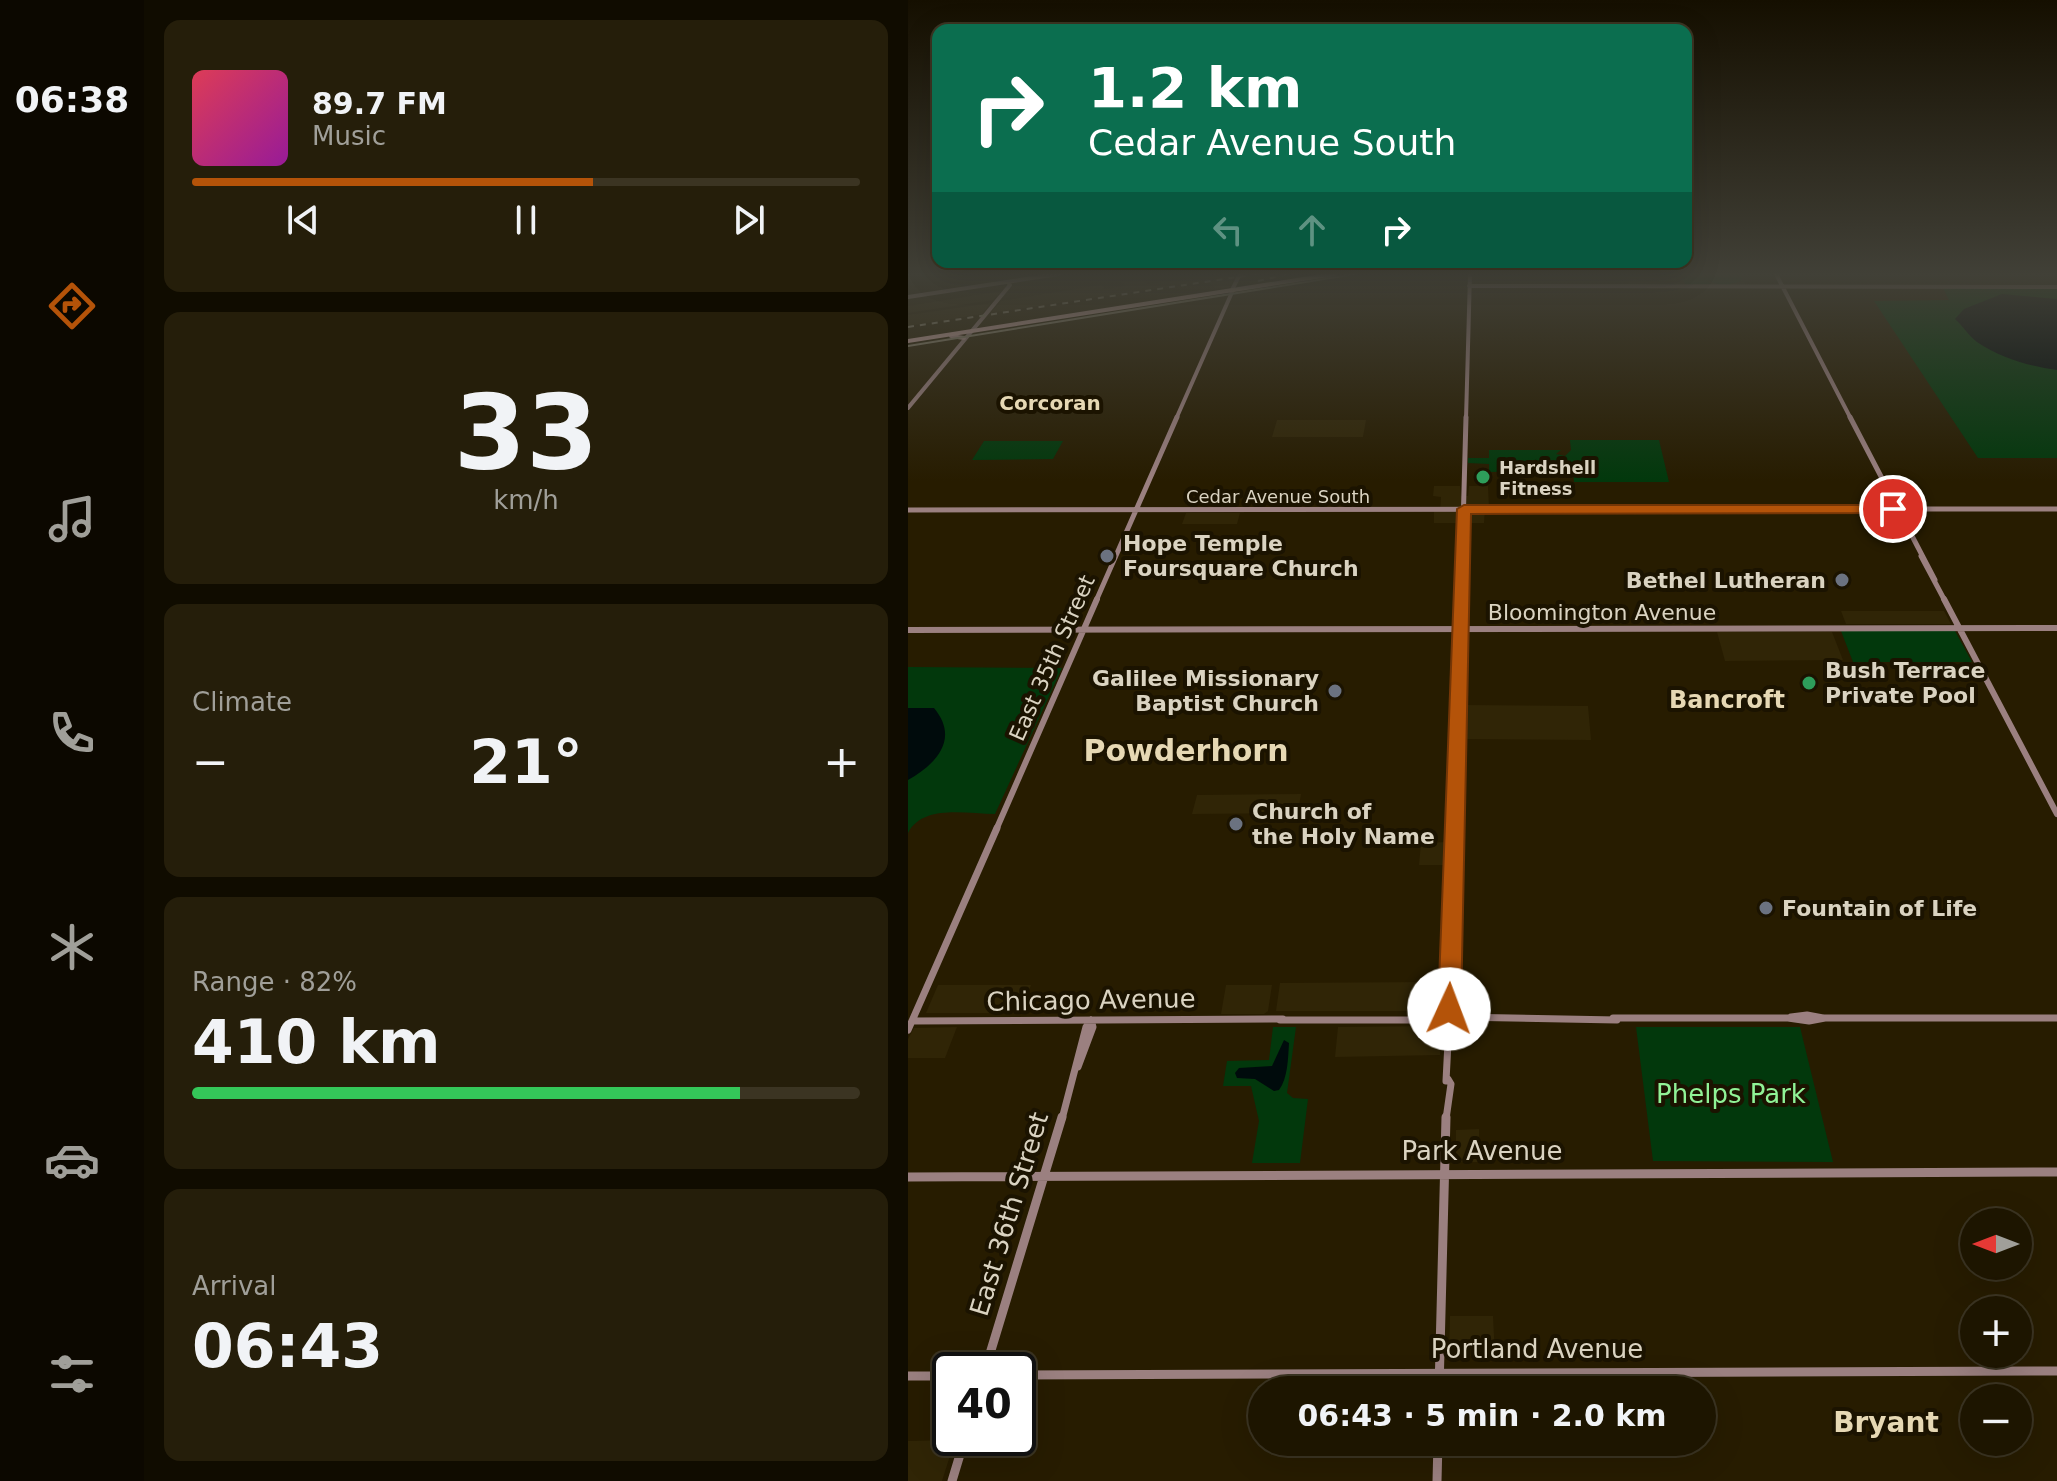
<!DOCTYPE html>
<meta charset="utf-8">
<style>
body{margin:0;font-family:"DejaVu Sans",sans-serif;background:#251e0a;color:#f1f3f6;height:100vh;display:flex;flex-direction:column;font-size:30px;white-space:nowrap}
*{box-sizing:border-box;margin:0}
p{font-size:26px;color:#a09f99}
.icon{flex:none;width:44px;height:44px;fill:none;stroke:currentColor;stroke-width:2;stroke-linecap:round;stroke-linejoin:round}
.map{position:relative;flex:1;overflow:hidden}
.sheet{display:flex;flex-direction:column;gap:20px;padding:20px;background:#100c00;width:764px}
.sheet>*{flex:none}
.banner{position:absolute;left:24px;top:24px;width:760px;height:244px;border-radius:16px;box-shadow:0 8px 32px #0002,0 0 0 2px #3b3422;background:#0b6e4f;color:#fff;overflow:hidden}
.needle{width:52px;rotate:270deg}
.controls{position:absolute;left:1052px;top:1208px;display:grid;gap:16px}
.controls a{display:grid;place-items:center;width:72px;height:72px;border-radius:50%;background:#1d1500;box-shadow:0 8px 32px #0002,0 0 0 2px #3b3422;font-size:40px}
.speed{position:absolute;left:24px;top:1352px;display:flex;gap:16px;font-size:40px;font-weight:700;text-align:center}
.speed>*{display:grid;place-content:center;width:104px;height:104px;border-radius:50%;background:#1d1500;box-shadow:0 8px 32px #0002,0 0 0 2px #3b3422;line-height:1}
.speed .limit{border:4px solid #111;border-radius:12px;background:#fff;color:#111}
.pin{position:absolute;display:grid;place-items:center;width:68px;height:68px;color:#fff;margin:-34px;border:4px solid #fff;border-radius:50%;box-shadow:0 2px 8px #0007}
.me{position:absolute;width:88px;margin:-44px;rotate:2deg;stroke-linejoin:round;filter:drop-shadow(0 0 6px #0008)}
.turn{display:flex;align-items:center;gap:28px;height:168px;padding:0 24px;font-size:36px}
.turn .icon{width:104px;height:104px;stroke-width:2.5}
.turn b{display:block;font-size:56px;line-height:68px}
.lanes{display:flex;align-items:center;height:76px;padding:0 24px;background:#0003;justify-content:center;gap:40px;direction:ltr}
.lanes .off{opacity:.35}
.big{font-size:60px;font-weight:700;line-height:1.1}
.sheet .widget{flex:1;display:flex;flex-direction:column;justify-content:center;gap:12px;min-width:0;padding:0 28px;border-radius:16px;background:#251e0a}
.sheet .dial{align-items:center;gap:0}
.dial b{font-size:104px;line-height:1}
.song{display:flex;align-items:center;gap:24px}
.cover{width:96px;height:96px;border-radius:12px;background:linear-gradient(135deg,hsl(350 70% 55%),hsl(300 70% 35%))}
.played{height:8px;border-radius:4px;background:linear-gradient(90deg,#b45309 60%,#3b3422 60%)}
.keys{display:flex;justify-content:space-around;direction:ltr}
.heat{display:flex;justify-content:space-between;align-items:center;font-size:44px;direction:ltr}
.charge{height:12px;border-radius:6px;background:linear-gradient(90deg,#34c759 82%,#3b3422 0)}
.trip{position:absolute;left:340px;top:1376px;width:468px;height:80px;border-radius:40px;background:#1d1500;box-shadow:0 8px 32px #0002,0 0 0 2px #3b3422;font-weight:700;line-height:80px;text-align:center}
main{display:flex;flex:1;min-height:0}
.dock{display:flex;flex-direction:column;width:144px;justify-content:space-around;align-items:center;background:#0c0800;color:#a09f99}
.dock .icon{width:56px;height:56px}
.dock .current{color:#b45309}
.dock b{font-size:36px;color:#f1f3f6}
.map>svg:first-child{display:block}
.built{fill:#302506}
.green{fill:#02380c}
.water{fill:#000b0c}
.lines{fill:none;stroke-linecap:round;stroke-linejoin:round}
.secondary-far4{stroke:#9b8080;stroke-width:4}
.secondary-far3{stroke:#9b8080;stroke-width:5}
.secondary-far2{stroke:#9b8080;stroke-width:6}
.secondary-far1{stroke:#9b8080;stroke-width:7}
.secondary{stroke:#9b8080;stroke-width:9}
.primary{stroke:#bf9b9c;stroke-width:4}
.highway{stroke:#e0b5b5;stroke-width:4}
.tram{stroke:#928a74;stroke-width:2}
.rail{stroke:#928a74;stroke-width:2;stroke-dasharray:6 6;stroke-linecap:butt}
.route{fill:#b45309;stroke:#753606;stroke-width:2}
.leisure-dot{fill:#2e9e5b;stroke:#1b1300;stroke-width:3}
.worship-dot{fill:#6b7280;stroke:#1b1300;stroke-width:3}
.labels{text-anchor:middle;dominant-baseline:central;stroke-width:8;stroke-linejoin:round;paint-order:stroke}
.far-poi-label{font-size:18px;font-weight:bold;fill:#dad3c1;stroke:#1b1300;text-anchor:start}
.far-street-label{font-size:18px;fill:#dad3c1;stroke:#1b1300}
.far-neighbourhood-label{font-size:20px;font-weight:bold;fill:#e6d8b4;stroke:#1b1300}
.poi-label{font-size:22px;font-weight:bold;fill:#dad3c1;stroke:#1b1300;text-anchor:start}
.street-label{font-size:22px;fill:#dad3c1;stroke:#1b1300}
.neighbourhood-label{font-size:24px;font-weight:bold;fill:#e6d8b4;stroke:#1b1300}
.near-street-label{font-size:26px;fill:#dad3c1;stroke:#1b1300}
.near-park-label{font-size:26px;fill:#90f296;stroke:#1b1300}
.near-neighbourhood-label{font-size:28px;font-weight:bold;fill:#e6d8b4;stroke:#1b1300}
.district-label{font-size:30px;font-weight:bold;fill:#e6d8b4;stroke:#1b1300}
</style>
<main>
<nav class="dock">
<b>06:38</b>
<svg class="icon current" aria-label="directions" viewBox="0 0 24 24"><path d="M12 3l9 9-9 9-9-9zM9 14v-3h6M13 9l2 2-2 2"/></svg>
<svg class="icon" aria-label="music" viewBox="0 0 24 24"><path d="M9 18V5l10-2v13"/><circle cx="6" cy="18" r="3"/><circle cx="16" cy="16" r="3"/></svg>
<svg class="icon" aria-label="phone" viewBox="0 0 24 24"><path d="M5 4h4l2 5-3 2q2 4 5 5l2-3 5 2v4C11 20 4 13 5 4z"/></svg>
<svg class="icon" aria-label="climate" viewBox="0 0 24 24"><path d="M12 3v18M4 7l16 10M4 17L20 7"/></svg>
<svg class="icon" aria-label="car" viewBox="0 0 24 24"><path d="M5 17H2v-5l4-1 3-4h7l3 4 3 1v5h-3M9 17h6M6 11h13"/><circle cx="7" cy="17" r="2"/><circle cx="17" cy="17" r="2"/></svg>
<svg class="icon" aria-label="filters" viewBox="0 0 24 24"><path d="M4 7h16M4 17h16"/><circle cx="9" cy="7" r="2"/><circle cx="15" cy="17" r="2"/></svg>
</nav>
<section class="sheet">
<div class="widget">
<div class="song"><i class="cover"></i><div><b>89.7 FM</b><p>Music</p></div></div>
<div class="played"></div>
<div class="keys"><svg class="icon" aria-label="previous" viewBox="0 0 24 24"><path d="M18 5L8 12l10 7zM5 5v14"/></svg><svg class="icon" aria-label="pause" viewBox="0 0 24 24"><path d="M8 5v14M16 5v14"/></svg><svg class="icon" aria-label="next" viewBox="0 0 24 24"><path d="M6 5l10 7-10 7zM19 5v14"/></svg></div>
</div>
<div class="widget dial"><b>33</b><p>km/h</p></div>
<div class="widget"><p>Climate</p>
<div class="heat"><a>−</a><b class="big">21°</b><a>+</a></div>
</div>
<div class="widget"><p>Range · 82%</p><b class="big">410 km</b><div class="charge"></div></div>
<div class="widget"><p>Arrival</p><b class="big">06:43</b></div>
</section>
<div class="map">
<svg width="1149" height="1481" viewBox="0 0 1149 1481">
<rect width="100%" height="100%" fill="#271c00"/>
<path class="built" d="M313,274H328L322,287L309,289L301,281L82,313L93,301L193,285L197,289L217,286L215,281L233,279L239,284Z
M718,274H833L838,284L721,285Z
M94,291L85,300L0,313V306Z
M83,303L74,314L0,326V315Z
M369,420H458L455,437H364Z
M526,486H552L553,496H560L561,486H580L581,508H577L576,523H526V511H532L533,497L525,496Z
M278,513H332L329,524H274Z
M933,611H1036L1043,624H938Z
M809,632H924L935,660L817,661Z
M557,705L680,706L683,740L559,739L556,736Z
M393,794L390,813L284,814L289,795Z
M540,842L538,865H511L513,843Z
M523,977H537L536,1009L533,1011H368L372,983L522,982Z
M30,985H123L113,1013H18Z
M318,985H364L360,1011L356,1014H313Z
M532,1026V1055L427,1057L430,1027Z
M49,1027L37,1058H0V1039L6,1028Z
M571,1129V1162H548V1130Z
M542,1316H585L587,1356H541Z
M47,1440L34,1481H0V1441Z"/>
<path class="green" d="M773,274H832L834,277L833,281C822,286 808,286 798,279L803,284H777Z
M1035,288H1149V458H1070L966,301L1041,300Z
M662,440H751L761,482H666L665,468H650L654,471L581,472V464L560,463V458H581V450H653L648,454L657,456L663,450Z
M76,441H155L145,459L64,460Z
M933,631H1047L1064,662H945Z
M0,667L154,668L87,814C58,814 15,804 0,833Z
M365,1027H388L379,1093L385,1098L400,1099L392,1163H344L351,1121L343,1086H315L319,1061L361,1060Z
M728,1027H892L925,1162L745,1161Z"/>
<path class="water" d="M1094,294L1149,299V370C1120,366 1093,358 1069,342C1060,335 1055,326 1047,319L1056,309Z
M0,708H26C51,738 30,763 0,780Z
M376,1040L381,1043C380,1058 380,1078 371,1090L366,1091L347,1079L329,1078L327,1073L331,1068L364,1066Z"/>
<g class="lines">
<path class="secondary-far4" d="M868,274L943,419
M561,286L1149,287
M324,290L332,274
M0,297L151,274
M0,408L102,285L100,282
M268,419L325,290
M558,419L562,274"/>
<path class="secondary-far3" d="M942,417L1027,580
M796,509H1149
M0,510L800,509
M1013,556L1037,601
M188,601L269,417
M553,601L558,417"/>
<path class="secondary-far2" d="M1036,599L1149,814
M0,630L1149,628
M88,830L189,599
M546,830L553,599"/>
<path class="secondary-far1" d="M541,1012L546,828
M548,1017L709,1020
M883,1017L899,1015L915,1018
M705,1018H880L901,1021L917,1018H1149
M372,1020H535
M4,1021L375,1019
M0,1030L89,828
M170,1067L185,1027L183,1020
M538,1081L541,1023
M154,1119L178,1027L183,1020
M538,1119L543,1084L540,1079"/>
<path class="secondary" d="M0,1177L1149,1172
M77,1370L154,1117
M110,1375L1149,1371
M0,1376H42
M531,1390L538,1117
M44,1481L57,1438
M529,1481L530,1442"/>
<path class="primary" d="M43,336L56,338"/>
<path class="highway" d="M0,341L427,274"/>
<path class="tram" d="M0,346L447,274"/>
<path class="rail" d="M350,281L381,274
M0,327L349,274"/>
</g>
<linearGradient id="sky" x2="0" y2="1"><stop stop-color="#150f00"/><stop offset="0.57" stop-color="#414037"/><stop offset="1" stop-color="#414037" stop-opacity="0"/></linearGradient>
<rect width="1149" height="481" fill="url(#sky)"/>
<path class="route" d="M556,505H985L992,509L985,513L563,514L553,1009L550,1015L541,1018L533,1015L530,1009L549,509Z"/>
<g class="leisure-dot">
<circle cx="575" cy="477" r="8"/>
<circle cx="901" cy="683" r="8"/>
</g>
<g class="worship-dot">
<circle cx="199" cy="556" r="8"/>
<circle cx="934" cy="580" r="8"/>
<circle cx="427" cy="691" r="8"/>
<circle cx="328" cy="824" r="8"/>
<circle cx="858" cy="908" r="8"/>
</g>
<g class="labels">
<g class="far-poi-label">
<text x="591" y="467">Hardshell<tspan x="591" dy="21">Fitness</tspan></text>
</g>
<g class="far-street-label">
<text x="370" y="496">Cedar Avenue South</text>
</g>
<g class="far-neighbourhood-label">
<text x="142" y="403">Corcoran</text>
</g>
<g class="poi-label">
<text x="215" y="543">Hope Temple<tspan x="215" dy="25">Foursquare Church</tspan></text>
<text x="918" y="580" text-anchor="end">Bethel Lutheran</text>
<text x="917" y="670">Bush Terrace<tspan x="917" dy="25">Private Pool</tspan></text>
<text x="411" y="678" text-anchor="end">Galilee Missionary<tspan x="411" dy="25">Baptist Church</tspan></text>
<text x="344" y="811">Church of<tspan x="344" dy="25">the Holy Name</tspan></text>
<text x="874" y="908">Fountain of Life</text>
</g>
<g class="street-label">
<text x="694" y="612">Bloomington Avenue</text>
<text transform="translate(144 658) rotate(-66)">East 35th Street</text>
</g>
<g class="neighbourhood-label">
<text x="819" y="700">Bancroft</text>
</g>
<g class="near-street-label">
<text transform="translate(183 1000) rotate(-1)">Chicago Avenue</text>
<text x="574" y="1151">Park Avenue</text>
<text transform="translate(101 1214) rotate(-73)">East 36th Street</text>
<text x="629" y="1349">Portland Avenue</text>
</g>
<g class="near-park-label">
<text x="823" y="1094">Phelps Park</text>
</g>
<g class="near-neighbourhood-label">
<text x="978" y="1422">Bryant</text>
</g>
<g class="district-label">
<text x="278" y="750">Powderhorn</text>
</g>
</g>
</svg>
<div class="controls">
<a><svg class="needle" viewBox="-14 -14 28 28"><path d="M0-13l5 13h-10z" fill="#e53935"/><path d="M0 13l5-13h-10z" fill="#a09f99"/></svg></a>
<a>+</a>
<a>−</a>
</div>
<div class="speed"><div class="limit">40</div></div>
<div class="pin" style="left:985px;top:509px;background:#d93025"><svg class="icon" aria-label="arrive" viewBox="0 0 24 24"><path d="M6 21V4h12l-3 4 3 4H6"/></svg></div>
<svg class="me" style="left:541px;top:1009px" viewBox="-20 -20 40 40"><circle r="19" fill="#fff"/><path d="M0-13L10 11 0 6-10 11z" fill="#b45309"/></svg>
<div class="trip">06:43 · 5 min · 2.0 km</div>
<div class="banner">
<div class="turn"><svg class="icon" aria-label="right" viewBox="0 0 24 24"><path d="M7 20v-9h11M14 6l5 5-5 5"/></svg><div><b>1.2 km</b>Cedar Avenue South</div></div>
<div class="lanes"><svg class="icon off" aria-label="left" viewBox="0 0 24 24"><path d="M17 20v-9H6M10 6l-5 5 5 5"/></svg><svg class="icon off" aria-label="ahead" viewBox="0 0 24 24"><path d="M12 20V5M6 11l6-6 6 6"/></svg><svg class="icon" aria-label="right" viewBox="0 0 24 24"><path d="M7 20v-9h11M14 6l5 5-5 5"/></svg></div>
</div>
</div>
</main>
